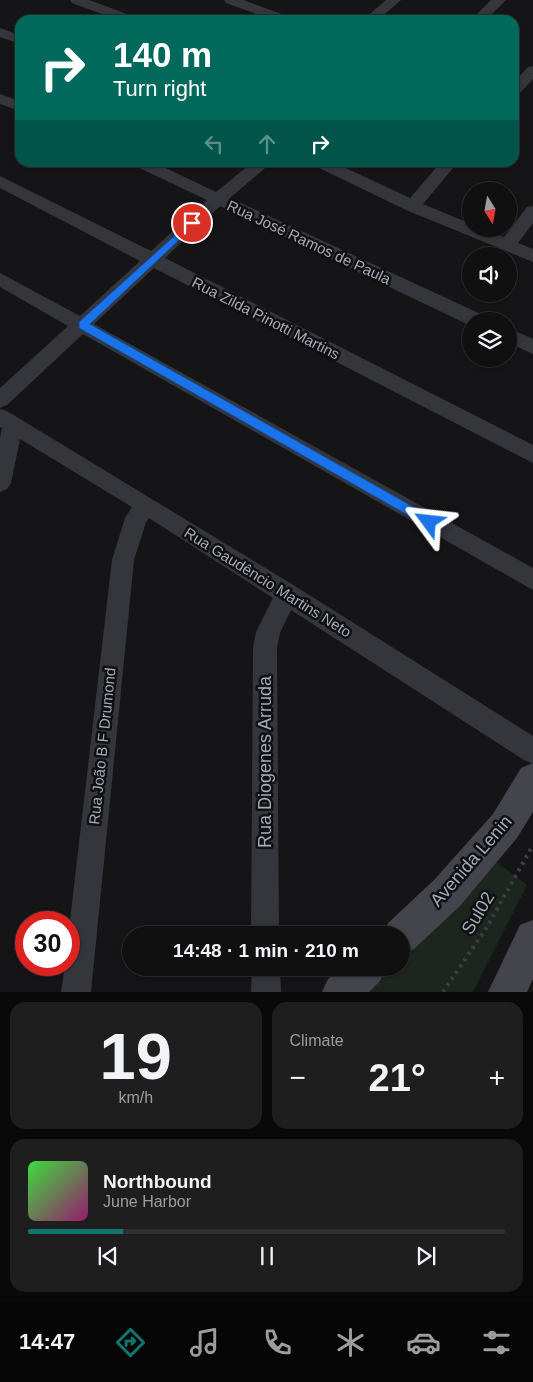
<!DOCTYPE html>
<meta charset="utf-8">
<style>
body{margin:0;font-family:Arial,sans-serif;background:#1e1e1f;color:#f1f3f6;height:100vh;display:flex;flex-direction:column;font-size:19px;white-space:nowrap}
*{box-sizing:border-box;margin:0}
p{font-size:16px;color:#9c9d9f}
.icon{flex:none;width:28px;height:28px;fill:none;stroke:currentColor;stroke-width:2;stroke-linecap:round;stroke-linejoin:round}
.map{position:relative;height:992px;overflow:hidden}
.drawer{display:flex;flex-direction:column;gap:10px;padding:10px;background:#090909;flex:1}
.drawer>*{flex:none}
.hud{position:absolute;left:15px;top:15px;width:504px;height:152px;border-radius:15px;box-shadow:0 1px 4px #0004,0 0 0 1px #303031;background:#00695c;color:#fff;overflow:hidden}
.needle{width:32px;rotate:169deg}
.buttons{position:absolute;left:462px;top:182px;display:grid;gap:10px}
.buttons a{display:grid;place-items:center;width:55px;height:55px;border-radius:50%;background:#101011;box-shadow:0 1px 4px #0004,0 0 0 1px #303031;font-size:25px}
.speed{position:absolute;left:15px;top:911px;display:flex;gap:10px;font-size:25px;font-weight:700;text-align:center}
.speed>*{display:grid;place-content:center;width:65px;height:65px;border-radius:50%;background:#101011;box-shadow:0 1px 4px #0004,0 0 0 1px #303031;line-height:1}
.speed .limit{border:8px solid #d22;background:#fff;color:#111}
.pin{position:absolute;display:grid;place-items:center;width:42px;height:42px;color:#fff;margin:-21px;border:2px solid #fff;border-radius:50%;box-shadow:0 1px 5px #0007}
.me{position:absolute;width:55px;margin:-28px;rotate:300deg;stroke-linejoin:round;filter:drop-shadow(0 0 4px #0008)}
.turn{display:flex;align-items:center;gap:18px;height:105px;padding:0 15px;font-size:22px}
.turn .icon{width:65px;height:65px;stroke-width:2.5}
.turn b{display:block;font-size:35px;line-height:42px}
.lanes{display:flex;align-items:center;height:48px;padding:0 15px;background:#0003;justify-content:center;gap:25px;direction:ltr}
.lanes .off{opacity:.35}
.big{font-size:38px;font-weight:700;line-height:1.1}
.drawer .widget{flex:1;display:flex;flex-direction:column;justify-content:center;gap:8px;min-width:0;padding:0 18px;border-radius:15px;background:#1e1e1f}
.drawer .dial{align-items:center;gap:0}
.dial b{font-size:65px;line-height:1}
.song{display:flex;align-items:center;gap:15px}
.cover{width:60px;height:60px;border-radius:8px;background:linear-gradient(135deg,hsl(120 70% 55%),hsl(320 70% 35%))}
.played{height:5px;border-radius:2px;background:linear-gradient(90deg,#0f766e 20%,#303031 20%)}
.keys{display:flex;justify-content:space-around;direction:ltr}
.heat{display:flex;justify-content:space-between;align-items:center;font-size:28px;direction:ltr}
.drawer .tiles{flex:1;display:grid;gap:10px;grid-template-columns:1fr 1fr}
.widget:last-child{grid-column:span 2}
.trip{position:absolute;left:122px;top:926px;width:288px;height:50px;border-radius:25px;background:#101011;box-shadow:0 1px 4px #0004,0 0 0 1px #303031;font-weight:700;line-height:50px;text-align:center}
.dock{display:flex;height:80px;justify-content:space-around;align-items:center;background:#060607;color:#9c9d9f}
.dock .icon{width:35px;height:35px}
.dock .current{color:#0f766e}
.dock b{font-size:22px;color:#f1f3f6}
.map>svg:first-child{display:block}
.green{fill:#1c251e}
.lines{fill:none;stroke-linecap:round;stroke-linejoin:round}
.path{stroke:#3b3d43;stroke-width:4;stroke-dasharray:3 4.5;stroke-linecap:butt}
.street{fill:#35363c;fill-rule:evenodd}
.secondary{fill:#43444c;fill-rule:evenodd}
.route{fill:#1a73e8;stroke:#114b97}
.labels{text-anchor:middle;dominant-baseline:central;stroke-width:5;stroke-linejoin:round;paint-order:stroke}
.street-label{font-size:15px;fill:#a5a9b8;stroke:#101012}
.near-street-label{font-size:18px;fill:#a5a9b8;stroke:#101012}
</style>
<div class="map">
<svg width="533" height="992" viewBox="0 0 533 992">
<rect width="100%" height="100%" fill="#151517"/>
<path class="green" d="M494,860L527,885L473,992H359L384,968H401V951Z"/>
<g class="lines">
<path class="path" d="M443,992L487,927L533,845"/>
<path class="street" d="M70,0H89L135,17L137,20H118L72,3Z
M224,0H243L290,17L292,20H273L226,3Z
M386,0H401L378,20H363Z
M491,0H506L486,20H471Z
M0,28L20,35V44L0,37Z
M533,66V79L519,94L514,95V82L528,67Z
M0,94L20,101V111L0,104Z
M131,162H153L216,192L253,162H272L230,198L485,316L487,321H471V326L220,206L165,258L533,445V463L154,268L94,324L533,568V590L83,334L7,405L0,408V388L68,326L0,287V273L80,316L140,261L0,188V176L151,251L207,200L133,165Z
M311,162H333L410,198L441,162H458L423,204L471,224V229H483L504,237L527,207L533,206V223L518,243L533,249V262L406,210L313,165Z
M509,328L533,339V354L509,343Z
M0,409L7,411L295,586L533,736V764L524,760L291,610L280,633L277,648L279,935H251L253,648L256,632L273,598L149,518L146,522L134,560L91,992H61L65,965H69V929L112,560L125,518L132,507L20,439L11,483L7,489L0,492V438L2,428L0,427Z
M252,968H280L281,992H251Z"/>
<path class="secondary" d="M533,763V812L517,838L460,906L414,949L401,954V935H383L388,923L434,880L493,814L521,768Z
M533,920V979L527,992H488L520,925Z
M340,968H386L380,981L369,992H322L328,979Z"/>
</g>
<path class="route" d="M192,220L195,221V225L90,324L433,518L435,522L433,525H425L79,328V322Z"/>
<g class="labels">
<g class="street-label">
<text transform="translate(309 242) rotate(25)">Rua José Ramos de Paula</text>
<text transform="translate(266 318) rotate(27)">Rua Zilda Pinotti Martins</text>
<text transform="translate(268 582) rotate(32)">Rua Gaudêncio Martins Neto</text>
<text transform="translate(102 746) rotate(-84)">Rua João B F Drumond</text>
</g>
<g class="near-street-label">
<text transform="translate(265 762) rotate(-90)">Rua Diogenes Arruda</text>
<text transform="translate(471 861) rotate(-49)">Avenida Lenin</text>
<text transform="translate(478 913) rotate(-59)">Sul02</text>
</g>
</g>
</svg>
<div class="buttons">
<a><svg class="needle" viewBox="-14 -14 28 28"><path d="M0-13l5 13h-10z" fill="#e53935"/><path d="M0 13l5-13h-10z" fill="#9c9d9f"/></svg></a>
<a><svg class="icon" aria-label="sound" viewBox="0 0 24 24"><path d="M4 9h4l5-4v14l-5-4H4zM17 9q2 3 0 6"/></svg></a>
<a><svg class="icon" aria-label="layers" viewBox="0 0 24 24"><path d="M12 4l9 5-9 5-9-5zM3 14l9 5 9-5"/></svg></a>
</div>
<div class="speed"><div class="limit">30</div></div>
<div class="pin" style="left:192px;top:223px;background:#d93025"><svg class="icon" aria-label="arrive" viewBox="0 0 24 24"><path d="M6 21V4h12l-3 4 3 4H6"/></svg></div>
<svg class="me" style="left:429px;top:522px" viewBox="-20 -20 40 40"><path d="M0-17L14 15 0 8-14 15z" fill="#1a73e8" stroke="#fff" stroke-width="4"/></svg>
<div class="trip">14:48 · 1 min · 210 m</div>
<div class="hud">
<div class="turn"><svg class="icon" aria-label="right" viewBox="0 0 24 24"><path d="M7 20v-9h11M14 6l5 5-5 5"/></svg><div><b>140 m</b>Turn right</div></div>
<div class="lanes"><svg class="icon off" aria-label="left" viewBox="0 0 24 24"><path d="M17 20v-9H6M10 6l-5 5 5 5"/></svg><svg class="icon off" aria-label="ahead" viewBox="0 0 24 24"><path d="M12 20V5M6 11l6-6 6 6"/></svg><svg class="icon" aria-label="right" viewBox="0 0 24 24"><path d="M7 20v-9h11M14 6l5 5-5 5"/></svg></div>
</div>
</div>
<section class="drawer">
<div class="tiles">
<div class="widget dial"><b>19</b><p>km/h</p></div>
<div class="widget"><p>Climate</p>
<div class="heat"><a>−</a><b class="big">21°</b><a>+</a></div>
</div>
<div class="widget">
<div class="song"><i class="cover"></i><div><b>Northbound</b><p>June Harbor</p></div></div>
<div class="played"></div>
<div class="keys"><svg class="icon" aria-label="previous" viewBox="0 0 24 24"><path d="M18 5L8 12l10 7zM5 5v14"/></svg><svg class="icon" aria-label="pause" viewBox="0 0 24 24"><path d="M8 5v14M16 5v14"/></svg><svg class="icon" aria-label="next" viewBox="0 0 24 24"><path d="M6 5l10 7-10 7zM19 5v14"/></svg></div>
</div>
</div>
</section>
<nav class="dock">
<b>14:47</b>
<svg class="icon current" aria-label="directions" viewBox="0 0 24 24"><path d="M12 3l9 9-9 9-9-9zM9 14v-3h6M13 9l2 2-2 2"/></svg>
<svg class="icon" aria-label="music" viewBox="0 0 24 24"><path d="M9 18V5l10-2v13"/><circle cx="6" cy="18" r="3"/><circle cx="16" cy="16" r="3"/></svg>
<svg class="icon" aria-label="phone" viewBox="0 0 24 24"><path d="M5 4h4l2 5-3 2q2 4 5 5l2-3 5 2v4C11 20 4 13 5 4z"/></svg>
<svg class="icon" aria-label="climate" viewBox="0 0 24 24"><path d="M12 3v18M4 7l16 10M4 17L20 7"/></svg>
<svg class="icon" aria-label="car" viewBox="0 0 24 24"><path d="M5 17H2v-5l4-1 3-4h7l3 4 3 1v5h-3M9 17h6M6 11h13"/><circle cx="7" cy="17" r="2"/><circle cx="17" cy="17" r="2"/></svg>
<svg class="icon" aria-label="filters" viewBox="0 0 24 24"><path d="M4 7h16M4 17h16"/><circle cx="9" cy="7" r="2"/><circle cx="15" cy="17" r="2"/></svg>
</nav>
